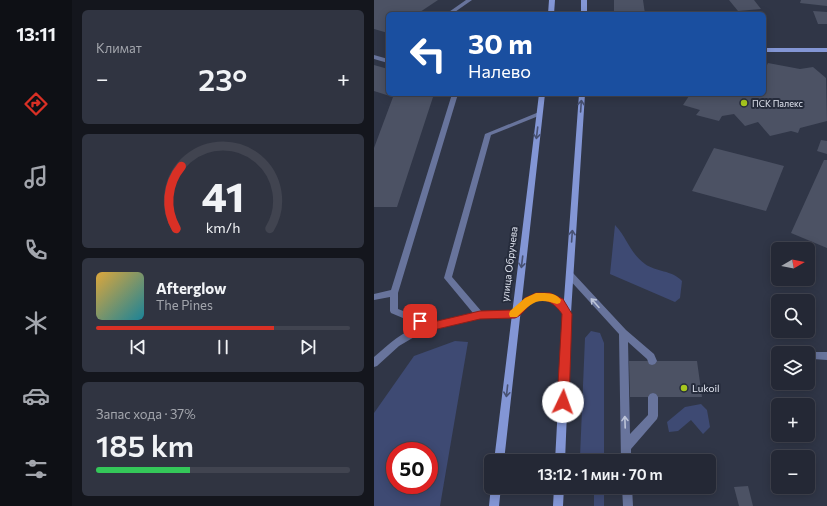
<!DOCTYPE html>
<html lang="ru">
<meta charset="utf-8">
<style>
body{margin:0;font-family:Commissioner,sans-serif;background:#303441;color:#f1f3f6;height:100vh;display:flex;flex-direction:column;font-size:15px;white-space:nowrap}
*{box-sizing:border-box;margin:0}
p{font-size:13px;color:#a3a6ad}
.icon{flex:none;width:22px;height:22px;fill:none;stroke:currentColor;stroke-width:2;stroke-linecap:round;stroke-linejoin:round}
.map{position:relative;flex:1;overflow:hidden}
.details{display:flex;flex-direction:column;gap:10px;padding:10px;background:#14161d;width:302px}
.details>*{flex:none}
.banner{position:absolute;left:12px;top:12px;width:380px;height:84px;border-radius:6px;box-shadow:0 2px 10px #0003,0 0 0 1px #414450;background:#1a4fa0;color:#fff;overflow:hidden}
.needle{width:26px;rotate:80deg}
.buttons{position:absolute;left:397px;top:242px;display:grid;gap:8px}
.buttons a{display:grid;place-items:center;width:44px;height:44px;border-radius:6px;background:#242835;box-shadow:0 2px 10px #0003,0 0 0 1px #414450;font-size:20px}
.speed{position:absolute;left:12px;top:442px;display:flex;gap:8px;font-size:20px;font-weight:700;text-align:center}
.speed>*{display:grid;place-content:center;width:52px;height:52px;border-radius:50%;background:#242835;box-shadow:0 2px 10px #0003,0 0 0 1px #414450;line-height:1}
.speed .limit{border:6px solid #d22;background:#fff;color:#111}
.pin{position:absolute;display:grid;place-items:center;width:34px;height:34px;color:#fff;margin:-17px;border-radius:8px;box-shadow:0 2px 6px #0006}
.me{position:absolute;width:44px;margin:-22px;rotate:3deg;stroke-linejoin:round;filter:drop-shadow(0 0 3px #0008)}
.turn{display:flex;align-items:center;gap:14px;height:84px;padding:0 16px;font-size:18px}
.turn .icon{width:52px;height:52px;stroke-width:2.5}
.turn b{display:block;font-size:28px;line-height:34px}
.big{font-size:30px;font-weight:600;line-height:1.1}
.details .widget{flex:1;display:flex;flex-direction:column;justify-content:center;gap:6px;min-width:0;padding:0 14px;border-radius:6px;background:#303441}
.details .dial{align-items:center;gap:0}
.dial svg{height:104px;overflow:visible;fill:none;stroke:#414450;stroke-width:7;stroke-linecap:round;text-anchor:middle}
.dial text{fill:#f1f3f6;stroke:none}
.song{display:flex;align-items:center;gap:12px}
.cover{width:48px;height:48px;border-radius:6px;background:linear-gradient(135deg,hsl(40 70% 55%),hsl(190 70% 35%))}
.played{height:4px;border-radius:2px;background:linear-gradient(90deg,#d93025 70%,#414450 70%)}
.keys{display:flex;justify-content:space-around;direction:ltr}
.heat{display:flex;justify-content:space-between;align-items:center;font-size:22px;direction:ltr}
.charge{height:6px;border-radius:3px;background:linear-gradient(90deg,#34c759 37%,#414450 0)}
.trip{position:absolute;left:110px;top:454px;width:232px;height:40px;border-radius:6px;background:#242835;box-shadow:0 2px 10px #0003,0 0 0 1px #414450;font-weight:600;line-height:40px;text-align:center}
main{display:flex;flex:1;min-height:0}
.tab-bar{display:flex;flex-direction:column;width:72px;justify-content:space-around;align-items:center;background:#0e1015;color:#a3a6ad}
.tab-bar .icon{width:28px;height:28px}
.tab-bar .on{color:#d93025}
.tab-bar b{font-size:18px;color:#f1f3f6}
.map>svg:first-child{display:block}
.green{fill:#3e4a73;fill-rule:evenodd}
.building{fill:#4c5264}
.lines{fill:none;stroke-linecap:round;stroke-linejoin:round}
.lane{fill:#68749c;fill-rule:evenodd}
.street{fill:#68749c;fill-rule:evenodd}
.secondary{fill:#8396d5;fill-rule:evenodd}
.oneway{stroke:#475172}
.oneway2{stroke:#bdc4d8}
.route{fill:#d93025;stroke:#8d1f18}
.slow{fill:#f59e0b}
.poi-dot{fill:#a7c71e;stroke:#262c3c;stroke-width:1.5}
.labels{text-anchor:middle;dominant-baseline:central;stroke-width:4;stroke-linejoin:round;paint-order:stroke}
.far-poi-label{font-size:9px;fill:#e2e6f1;stroke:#262c3c;text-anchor:start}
.street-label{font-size:10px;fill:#e2e6f1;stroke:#262c3c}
.poi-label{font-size:10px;fill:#e2e6f1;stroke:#262c3c;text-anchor:start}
</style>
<main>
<nav class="tab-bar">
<b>13:11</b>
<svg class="icon on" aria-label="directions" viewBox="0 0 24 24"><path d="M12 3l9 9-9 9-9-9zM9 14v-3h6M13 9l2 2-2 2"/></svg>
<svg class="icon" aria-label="music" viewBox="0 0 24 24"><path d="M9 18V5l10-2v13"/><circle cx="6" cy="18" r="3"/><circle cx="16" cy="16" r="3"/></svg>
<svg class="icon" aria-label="phone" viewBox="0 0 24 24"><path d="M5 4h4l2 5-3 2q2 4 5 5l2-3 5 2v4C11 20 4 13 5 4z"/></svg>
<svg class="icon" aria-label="climate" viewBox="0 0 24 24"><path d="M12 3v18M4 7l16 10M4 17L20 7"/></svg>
<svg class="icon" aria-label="car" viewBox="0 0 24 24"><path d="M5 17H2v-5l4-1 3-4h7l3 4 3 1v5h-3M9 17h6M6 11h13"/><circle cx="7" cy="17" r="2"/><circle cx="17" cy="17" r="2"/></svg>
<svg class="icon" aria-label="filters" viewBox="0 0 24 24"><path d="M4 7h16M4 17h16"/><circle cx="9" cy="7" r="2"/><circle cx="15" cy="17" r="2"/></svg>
</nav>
<section class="details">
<div class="widget"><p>Климат</p>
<div class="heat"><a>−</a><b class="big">23°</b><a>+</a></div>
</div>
<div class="widget dial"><svg viewBox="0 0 100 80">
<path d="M14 69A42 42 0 1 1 86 69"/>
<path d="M14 69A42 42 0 0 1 18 21" stroke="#d93025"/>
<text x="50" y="56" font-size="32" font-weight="700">41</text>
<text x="50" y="72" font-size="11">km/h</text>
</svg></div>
<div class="widget">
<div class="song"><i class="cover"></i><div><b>Afterglow</b><p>The Pines</p></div></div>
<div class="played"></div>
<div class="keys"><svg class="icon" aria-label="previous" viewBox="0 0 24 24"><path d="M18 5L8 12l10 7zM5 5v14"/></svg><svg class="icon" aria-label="pause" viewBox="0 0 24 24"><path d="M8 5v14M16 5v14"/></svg><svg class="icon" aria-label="next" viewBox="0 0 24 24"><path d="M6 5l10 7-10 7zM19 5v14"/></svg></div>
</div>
<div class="widget"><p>Запас хода · 37%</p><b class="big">185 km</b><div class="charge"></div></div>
</section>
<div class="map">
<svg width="453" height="506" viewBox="0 0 453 506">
<rect width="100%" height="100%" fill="#303647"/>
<path class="green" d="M241,225C254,239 255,252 271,264C282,272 298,270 308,281L306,298L301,302L236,274Z
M217,331L226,333L230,343V461H208L206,457L211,338Z
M81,341L94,342L66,506H0V413L40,356ZM21,451H55V485H21Z
M327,404L333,410L336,427L329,434L317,420L304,431L295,432L293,422L311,407Z
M217,487H230V506H220V495Z"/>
<path class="building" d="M0,0H64L43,14H14V33L0,29Z
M240,0H269L271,14H240Z
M355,0H380L387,9L364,11Z
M427,0H453V6L426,3Z
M439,11L453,12V24H444Z
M394,63L426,69L439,67L452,78L453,121L426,128L424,133L417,131L396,136L384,122L371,126L360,114L348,116L345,121L322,115L326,110L309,105L315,96L309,94H390V71Z
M0,65L14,69V94H60L23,207H0V148L19,97L0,91Z
M447,140L453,141V154L443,151Z
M340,148L410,166L392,211L318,191Z
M450,160H453V248L417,233Z
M255,361H323L328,397H256Z
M374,486L379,506H365L360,487Z"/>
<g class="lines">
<path class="lane" d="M92,0H98L78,14H72Z
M0,55L14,59V63L0,59Z
M78,94H84L24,293V309L60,323L99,313L70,278L111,134L165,112L167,113V115L117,135L78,277L108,312L141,311L144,312L145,314L144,316L141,317L106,318L47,333L25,346L3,366L0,367V357C14,345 29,330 48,326L17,313L16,311V297L0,300V294L17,290Z
M196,272L199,273L252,330L280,354L283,361L281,364L278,365L275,364L273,359L254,342L256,434L274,415V397L276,394L279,393L282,394L284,397V416L283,419L257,449V461H247L245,334L193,277L192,275L193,273Z
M442,352H453V360L439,359L437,356L439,353Z
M248,487H258L259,506H249Z"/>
<path class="street" d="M168,293C181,294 188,301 196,311L197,313L196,315H190C159,276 153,321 138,316L137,314L138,312C147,302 155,296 168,293Z"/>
<path class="secondary" d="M175,0H181L180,14H174Z
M207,0H213V14H207Z
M390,48H453V52H390Z
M165,94H171L130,461H120Z
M205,94H211L197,313L191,461H181L189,313Z
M117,486L127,487L125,506H115Z
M180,487H190L189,506H179Z"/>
</g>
<defs><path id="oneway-shaft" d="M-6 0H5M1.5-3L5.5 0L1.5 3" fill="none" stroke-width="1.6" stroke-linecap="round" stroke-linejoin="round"/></defs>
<g class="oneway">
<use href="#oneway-shaft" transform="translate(207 106) rotate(-86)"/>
<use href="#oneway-shaft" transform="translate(163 133) rotate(97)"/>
<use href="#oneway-shaft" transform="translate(198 236) rotate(-86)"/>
<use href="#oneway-shaft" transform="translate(148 262) rotate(97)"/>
<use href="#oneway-shaft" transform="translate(133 391) rotate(96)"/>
</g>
<g class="oneway2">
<use href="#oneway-shaft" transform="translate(221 303) rotate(-132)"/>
<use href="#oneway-shaft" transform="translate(251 422) rotate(-92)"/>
</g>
<path class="route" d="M162,293H176L189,299L198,314L195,402L193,405L189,407L185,405L183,402L188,314C182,305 171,295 158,303C152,307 149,315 141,318L106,319L59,330L42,324L41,321L42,318L46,317L59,322L106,311L139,310L151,298Z"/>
<path class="slow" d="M162,293C171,293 182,292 187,300L186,303L183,304C162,297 158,303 143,317H136L135,314L136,311L151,298Z"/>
<g class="poi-dot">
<circle cx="370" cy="103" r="4"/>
<circle cx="310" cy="388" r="4"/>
</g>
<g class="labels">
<g class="far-poi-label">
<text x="378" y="103">ПСК Палекс</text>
</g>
<g class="street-label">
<text transform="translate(135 264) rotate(-83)">улица Обручева</text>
</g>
<g class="poi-label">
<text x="318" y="388">Lukoil</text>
</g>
</g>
</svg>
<div class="buttons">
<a><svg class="needle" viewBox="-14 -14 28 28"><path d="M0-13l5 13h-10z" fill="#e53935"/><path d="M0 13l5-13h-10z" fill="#a3a6ad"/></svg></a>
<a><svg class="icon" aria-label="search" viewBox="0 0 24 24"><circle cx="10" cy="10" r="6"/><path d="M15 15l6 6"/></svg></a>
<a><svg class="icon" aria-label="layers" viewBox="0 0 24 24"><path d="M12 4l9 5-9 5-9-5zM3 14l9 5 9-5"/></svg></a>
<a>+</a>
<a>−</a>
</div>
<div class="speed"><div class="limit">50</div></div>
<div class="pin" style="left:46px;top:321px;background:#d93025"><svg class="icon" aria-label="arrive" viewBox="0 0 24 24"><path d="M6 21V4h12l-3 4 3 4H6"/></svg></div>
<svg class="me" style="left:189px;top:402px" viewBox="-20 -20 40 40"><circle r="19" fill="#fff"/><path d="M0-13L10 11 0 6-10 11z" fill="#d93025"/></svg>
<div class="trip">13:12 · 1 мин · 70 m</div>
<div class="banner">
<div class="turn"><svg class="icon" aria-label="left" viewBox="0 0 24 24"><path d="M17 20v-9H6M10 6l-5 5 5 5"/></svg><div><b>30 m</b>Налево</div></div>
</div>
</div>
</main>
